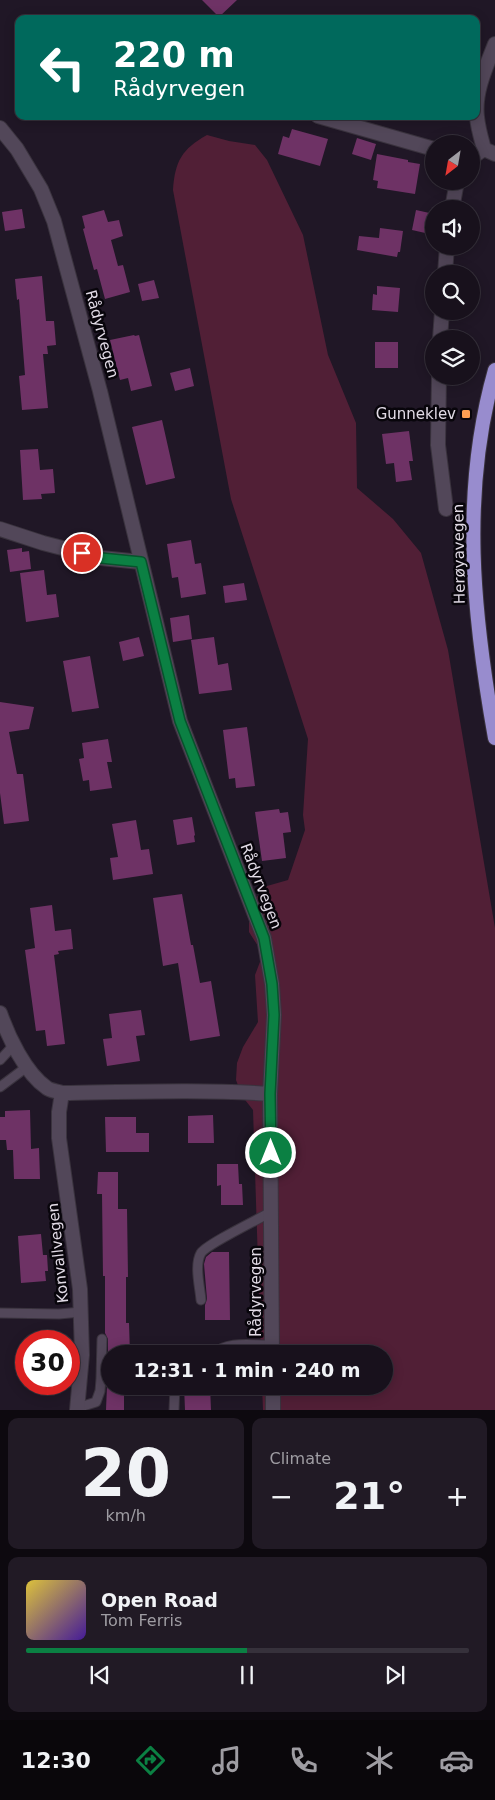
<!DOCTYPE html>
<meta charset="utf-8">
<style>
body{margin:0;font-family:"DejaVu Sans",sans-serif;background:#211a25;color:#f1f3f6;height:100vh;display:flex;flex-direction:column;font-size:19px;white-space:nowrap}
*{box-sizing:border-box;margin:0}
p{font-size:16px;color:#9f9da3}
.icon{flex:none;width:28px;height:28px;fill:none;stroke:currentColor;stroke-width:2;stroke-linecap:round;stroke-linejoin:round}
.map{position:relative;height:1410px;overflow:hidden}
.drawer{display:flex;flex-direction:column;gap:8px;padding:8px;background:#0d090f;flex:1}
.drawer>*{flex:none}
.guide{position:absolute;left:15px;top:15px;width:465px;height:105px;border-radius:10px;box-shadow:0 2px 12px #0003,0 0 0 1px #36313b;background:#00695c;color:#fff;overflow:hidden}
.needle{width:32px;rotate:211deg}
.fabs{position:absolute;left:425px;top:135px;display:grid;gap:10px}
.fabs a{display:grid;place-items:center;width:55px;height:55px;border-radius:50%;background:#18111c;box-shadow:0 2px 12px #0003,0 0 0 1px #36313b;font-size:25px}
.speed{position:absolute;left:15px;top:1330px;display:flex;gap:10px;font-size:25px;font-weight:700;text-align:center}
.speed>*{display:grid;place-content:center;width:65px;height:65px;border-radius:50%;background:#18111c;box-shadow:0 2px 12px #0003,0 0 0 1px #36313b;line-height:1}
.speed .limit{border:8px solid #d22;background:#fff;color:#111}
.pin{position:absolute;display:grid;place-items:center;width:42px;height:42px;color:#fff;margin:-21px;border:2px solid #fff;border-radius:50%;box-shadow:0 1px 5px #0007}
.me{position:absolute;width:55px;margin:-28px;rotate:0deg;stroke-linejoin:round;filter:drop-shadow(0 0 4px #0008)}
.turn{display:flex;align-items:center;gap:18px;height:105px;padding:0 15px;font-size:22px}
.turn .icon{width:65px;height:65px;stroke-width:2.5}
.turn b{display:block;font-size:35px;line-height:42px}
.big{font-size:38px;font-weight:600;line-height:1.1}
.drawer .widget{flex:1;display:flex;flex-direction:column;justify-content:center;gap:8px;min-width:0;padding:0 18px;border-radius:10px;background:#211a25}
.drawer .dial{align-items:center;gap:0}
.dial b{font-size:65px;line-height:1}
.song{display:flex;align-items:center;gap:15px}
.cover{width:60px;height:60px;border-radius:8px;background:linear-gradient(135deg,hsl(50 70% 55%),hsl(260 70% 35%))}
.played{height:5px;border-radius:2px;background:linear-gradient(90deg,#0b8043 50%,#36313b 50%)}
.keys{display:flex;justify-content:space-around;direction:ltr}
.heat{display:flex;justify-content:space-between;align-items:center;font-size:28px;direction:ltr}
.drawer .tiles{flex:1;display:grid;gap:8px;grid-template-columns:1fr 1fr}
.widget:last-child{grid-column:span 2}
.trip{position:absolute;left:101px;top:1345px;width:292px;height:50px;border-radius:25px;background:#18111c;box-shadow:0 2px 12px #0003,0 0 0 1px #36313b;font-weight:600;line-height:50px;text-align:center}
.tabs{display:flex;height:80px;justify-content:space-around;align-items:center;background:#0a070b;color:#9f9da3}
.tabs .icon{width:35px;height:35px}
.tabs .on{color:#0b8043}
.tabs b{font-size:22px;color:#f1f3f6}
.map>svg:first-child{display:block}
.green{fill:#511f36}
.building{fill:#6e3265}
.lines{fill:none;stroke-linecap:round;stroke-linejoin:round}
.service-casing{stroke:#3a333e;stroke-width:11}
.minor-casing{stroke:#3a333e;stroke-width:16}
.trunk-casing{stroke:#3a333e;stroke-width:16}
.service{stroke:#524759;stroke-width:9}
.minor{stroke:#524759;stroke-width:14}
.trunk{stroke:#988cce;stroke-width:14}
.route-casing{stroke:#07532c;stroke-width:12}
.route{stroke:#0b8043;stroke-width:9}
.poi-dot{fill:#fc9e52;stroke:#08050b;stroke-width:2}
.labels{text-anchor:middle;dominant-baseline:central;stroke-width:5;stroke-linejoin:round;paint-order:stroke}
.street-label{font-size:15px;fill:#e2dbe6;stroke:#08050b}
.poi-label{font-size:15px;fill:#e2dbe6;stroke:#08050b;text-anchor:end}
</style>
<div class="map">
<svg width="495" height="1410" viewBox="0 0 495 1410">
<rect width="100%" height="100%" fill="#201726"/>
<path class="green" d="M207,135L229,141L255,145L267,160L303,235L328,355L356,423L357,488L393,519L421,553L448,650L495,928V1410H263L262,1386H385V1354H261L253,1110L242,1096L236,1080L237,1063L243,1047L258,1022L255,975L263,954L249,932V915L255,899L267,886L288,880L305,830L303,815L308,739L231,499L173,190C175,161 182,149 207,135Z"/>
<path class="building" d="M202,0H237L219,17Z
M292,129L328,139L320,166L278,154L283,136L289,138Z
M357,138L376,144L371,160L352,154Z
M377,154L408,160V162L420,164L415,194L377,188L378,181L373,180Z
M22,209L25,228L5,231L2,212Z
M104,210L108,222L119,220L123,236L111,240L118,266L123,265L130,292L105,299L97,269L94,270L83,229L85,228L82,216Z
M416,210L434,214V235L412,230Z
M380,228L403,231L400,252H398L397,257L357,250L359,236L379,238Z
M42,276L46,321H54L56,345L47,346L48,354H43L48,408L22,410L19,376L25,375L19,299L17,300L15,279Z
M154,280L159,298L142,301L138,284Z
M377,286L400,288L398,312L372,310L373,294L377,295Z
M134,335L135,336L139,335L152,386L131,391L128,378L120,380L110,340Z
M375,342H398V368H375Z
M190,368L194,386L175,391L170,373Z
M162,420L175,478L146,485L132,427Z
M409,431L413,461H409L412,480L396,482L394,463L386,464L382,434Z
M38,449L40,470L53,469L55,493L41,494L42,499L23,500L20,450Z
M191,540L195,564L201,563L206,594L181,598L178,577L172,578L167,544Z
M22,548V552L29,551L31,569L10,572L7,550Z
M44,570L47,595L56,594L59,617L26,622L20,573Z
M244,583L247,600L225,603L223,586Z
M189,615L192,639L173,642L170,618Z
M139,637L144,656L123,661L119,642Z
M214,637L218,665L228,663L232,690L199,694L191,640Z
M90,656L99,708L72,712L63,661Z
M0,702L34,707L29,729L9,732L17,774H23L29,821L4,824L0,793Z
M247,727L255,786L236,788L235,778L229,779L223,730Z
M108,739L112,762H107L112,788L90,791L89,780L83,781L79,759L84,758L82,743Z
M279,809L280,813L288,812L291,832L283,833L286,858L262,861L255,812Z
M192,817L195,835L194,836L195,842L177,845L173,820Z
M136,820L141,850L149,849L153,874L113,880L110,858L118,857L112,824Z
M182,894L191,945H193L200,983L211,981L220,1036L190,1041L178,963L163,966L153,898Z
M52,905L55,931L71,929L73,949L58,951L59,954L54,955L65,1044L47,1046L45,1030L36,1031L25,950L35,948L30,908Z
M141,1010L145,1035L136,1036L140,1061L107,1066L103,1039L112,1038L109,1014Z
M30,1110L31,1149L39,1148L40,1179H14L13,1150H7L6,1140H0V1117H5V1111Z
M213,1115L214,1143H188V1116Z
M105,1117H136V1133H149V1152H106Z
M217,1164H238L239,1184H242L243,1205H221V1185L217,1186Z
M98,1172H118V1209H127L128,1277H126V1323H129L130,1354H108V1339L105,1333V1276H103L102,1194H97Z
M41,1234L43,1255H47L48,1271H45L46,1281L21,1283L18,1236Z
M212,1252H229L230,1320H205V1305L207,1299L204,1264L206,1257Z
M107,1386H124V1410H106Z
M184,1386H210L211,1410H185Z"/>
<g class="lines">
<g class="service-casing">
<path id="service" d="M0,1060L13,1046
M0,1087L28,1066
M201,1300C200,1287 194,1265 201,1253C207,1244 259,1219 271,1212
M0,1313L59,1314L81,1312
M213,1354C229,1340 253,1346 272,1345
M77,1408L96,1402L100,1391L101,1379L102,1339
M174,1410L175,1386"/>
</g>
<g class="minor-casing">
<path id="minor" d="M495,44C486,67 474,92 477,117C478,128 481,138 484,149L495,154
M318,116L434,149
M0,128L17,149L41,189L54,221L100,391L180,721L264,938L272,984L274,1015L270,1094L272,1354
M471,158L484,149
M452,209L457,181
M445,274L447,246
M440,339L442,311
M439,376L438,445L446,509
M0,529L43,543L101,558L141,562
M0,1013C8,1036 25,1073 47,1088C51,1091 57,1091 62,1093C131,1092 201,1089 270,1094
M62,1093L59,1112V1138L80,1289L82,1355L77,1410
M273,1386V1410"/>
</g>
<g class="trunk-casing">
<path id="trunk" d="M495,370C460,493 473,615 495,738"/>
</g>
<use href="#service" class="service"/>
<use href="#minor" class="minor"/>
<use href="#trunk" class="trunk"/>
</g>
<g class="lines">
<g class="route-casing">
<path id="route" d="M82,553L101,558L141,562L180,721L264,938L272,984L274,1015L270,1094L271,1153"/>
</g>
<use href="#route" class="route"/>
</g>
<rect class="poi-dot" x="461" y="409" width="10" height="10" rx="2.5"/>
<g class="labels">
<g class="street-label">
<text transform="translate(102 334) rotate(75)">Rådyrvegen</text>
<text transform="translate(459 554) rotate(-91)">Herøyavegen</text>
<text transform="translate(261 886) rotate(69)">Rådyrvegen</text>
<text transform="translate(58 1253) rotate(-96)">Konvallvegen</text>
<text transform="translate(256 1292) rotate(-90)">Rådyrvegen</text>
</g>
<g class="poi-label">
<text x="456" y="414">Gunneklev</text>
</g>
</g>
</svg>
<div class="fabs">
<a><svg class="needle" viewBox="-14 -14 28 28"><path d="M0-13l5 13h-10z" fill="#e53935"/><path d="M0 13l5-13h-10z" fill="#9f9da3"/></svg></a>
<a><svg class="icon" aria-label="sound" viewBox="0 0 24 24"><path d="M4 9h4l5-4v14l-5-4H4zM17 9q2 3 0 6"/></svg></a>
<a><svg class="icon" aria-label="search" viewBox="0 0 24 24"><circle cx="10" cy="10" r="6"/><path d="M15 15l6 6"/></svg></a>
<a><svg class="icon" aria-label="layers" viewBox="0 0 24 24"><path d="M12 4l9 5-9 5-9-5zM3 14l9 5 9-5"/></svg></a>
</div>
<div class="speed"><div class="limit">30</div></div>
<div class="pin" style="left:82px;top:553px;background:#d93025"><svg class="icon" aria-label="arrive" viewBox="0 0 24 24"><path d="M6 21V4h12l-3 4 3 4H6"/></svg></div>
<svg class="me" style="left:271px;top:1153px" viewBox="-20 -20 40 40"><circle r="17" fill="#0b8043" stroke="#fff" stroke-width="3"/><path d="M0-11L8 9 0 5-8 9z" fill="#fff"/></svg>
<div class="trip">12:31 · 1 min · 240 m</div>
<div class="guide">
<div class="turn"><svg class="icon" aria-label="left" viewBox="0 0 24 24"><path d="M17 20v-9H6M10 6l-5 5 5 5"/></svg><div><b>220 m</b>Rådyrvegen</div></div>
</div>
</div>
<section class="drawer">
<div class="tiles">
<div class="widget dial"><b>20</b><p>km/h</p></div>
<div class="widget"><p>Climate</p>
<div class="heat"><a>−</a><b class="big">21°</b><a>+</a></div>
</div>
<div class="widget">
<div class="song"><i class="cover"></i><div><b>Open Road</b><p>Tom Ferris</p></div></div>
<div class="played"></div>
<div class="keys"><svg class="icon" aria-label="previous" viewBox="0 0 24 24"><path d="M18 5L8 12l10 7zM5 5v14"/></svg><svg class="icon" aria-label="pause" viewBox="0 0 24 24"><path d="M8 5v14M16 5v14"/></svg><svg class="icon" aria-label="next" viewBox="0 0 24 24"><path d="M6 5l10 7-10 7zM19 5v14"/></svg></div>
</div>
</div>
</section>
<nav class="tabs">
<b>12:30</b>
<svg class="icon on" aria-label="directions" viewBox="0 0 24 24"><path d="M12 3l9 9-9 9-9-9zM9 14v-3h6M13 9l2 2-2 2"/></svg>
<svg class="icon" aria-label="music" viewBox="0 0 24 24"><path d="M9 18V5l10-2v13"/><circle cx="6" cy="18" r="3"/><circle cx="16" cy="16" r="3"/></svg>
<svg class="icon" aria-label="phone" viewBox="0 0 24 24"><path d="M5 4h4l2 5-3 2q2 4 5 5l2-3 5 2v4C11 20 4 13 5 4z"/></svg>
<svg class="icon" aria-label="climate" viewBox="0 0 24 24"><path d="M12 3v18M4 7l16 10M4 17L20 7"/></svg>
<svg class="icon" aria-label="car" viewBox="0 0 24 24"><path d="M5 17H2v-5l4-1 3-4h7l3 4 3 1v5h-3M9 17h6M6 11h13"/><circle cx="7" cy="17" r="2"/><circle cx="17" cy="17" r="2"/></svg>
</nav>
